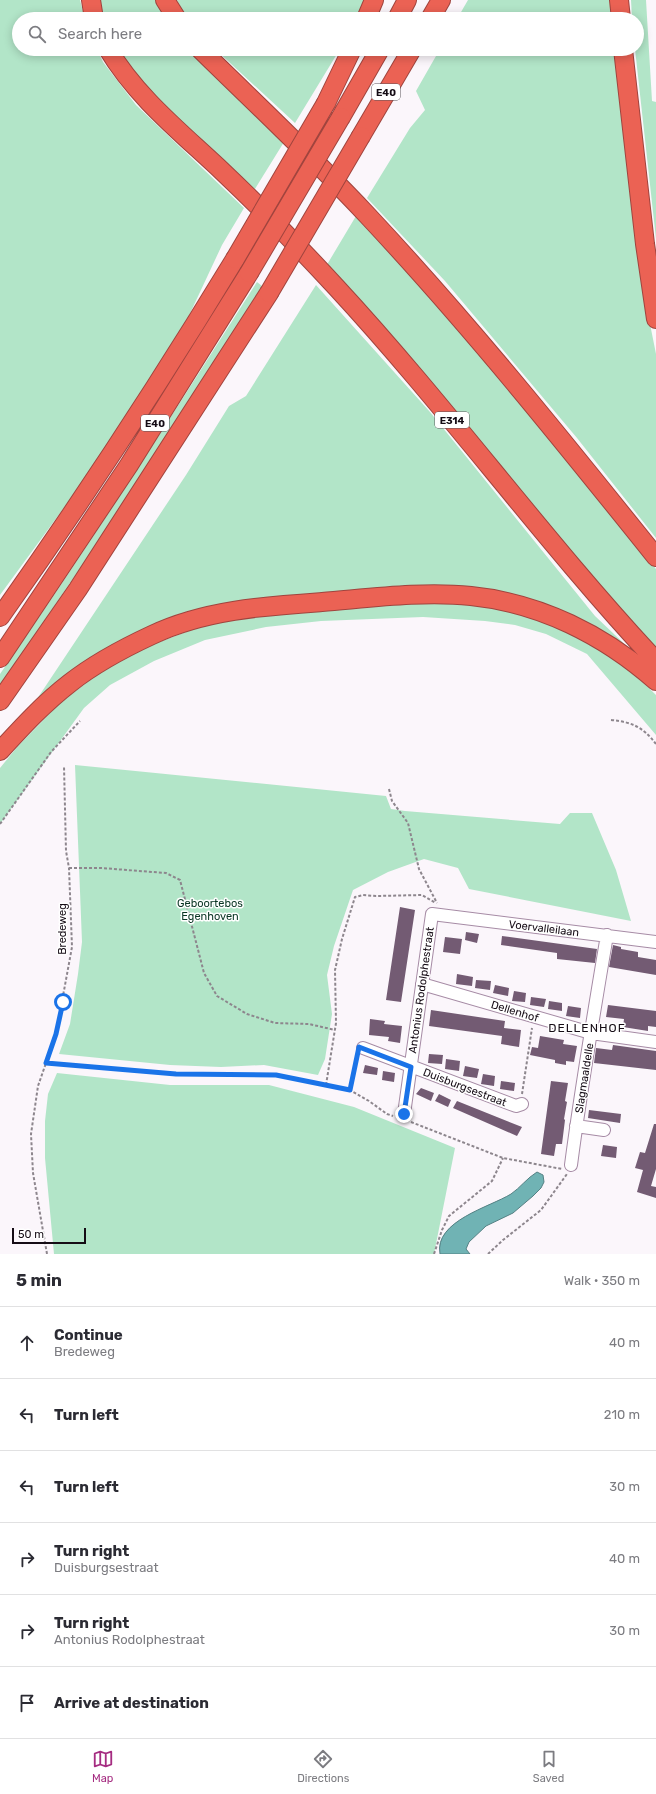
<!DOCTYPE html>
<meta charset="utf-8">
<style>
body{margin:0;font-family:Rubik,sans-serif;background:#f2f2f3;color:#2b2b33}
.scale{position:absolute;left:12px;bottom:10px;width:74px;box-sizing:border-box;padding-left:4px;border:2px solid #150c15;border-top:0;font-size:11px;line-height:14px;white-space:nowrap;color:#150c15;-webkit-text-stroke:3px #fff;paint-order:stroke}
.stop{position:absolute;width:12px;height:12px;margin:-9px;border:3px solid #1a73e8;border-radius:50%;background:#fff}
.stop.end{background:#1a73e8;border-color:#fff;box-shadow:0 1px 4px #0008}
.list{margin:0;padding:0;list-style:none}
h2{display:flex;justify-content:space-between;align-items:center;height:52px;margin:0;padding:0 16px;font-size:17px}
h2 small{font-size:13px;font-weight:400;color:#7c7c81}
.list li{display:grid;grid-template-columns:26px 1fr auto;gap:12px;align-items:center;box-sizing:border-box;height:72px;padding:0 16px;border-top:1px solid #e1e1e2}
.list b{display:block;font-size:15px;white-space:nowrap}
.list p{margin:0;font-size:13px;white-space:nowrap;color:#7c7c81}
.list em{font-size:13px;font-style:normal;color:#7c7c81}
.icon{flex:none;width:22px;height:22px;fill:none;stroke:currentColor;stroke-width:2;stroke-linecap:round;stroke-linejoin:round}
.map{position:relative;flex:none;width:656px;height:1254px;overflow:hidden}
.search{position:absolute;background:#fff;box-shadow:0 2px 10px #0003;left:12px;right:12px;top:12px;height:44px;display:flex;align-items:center;gap:10px;box-sizing:border-box;padding:0 14px;border-radius:22px;color:#7c7c81;font-size:15px}
.sheet{height:484px;background:#fff}
nav{display:flex;justify-content:space-around;align-items:center;box-sizing:border-box;height:56px;border-top:1px solid #e1e1e2;background:#fff;font-size:11px;color:#7c7c81}
nav a{display:grid;justify-items:center;gap:2px}
nav .on{color:#a52c81}
.map>svg:first-child{display:block}
</style>
<div class="map">
<svg width="656" height="1254" viewBox="0 0 656 1254">
<rect width="100%" height="100%" fill="#fbf6fb"/>
<!-- green -->
<path fill="#b2e5c8" d="M0 0H80L85 19H19V49H97L103 62 136 105 244 208 222 245 186 322 96 464 0 595Z
M96 0H160L171 19H102Z
M177 0H366L357 19H186Z
M468 0H613L615 19H457Z
M631 0H646L652 101 656 102V239L635 49H637V19H632Z
M115 49H193L284 142 253 192 127 68Z
M215 49H340L295 123Z
M440 49H618L648 314 656 354V538L577 438 445 281 367 198 410 128 425 110 416 91Z
M356 216 453 323 548 435 656 569V651L325 268Z
M257 282 262 286 142 477 0 686V674C89 546 173 414 257 282Z
M316 285 430 412 595 616 635 654 518 597 220 607 31 708 186 475 229 406 246 396Z
M419 603C446 604 472 604 498 609 557 620 614 653 656 695V735L587 654 546 634 515 625 485 621 423 617 321 621 266 627 205 640 154 661 110 685 84 708 0 824V768L18 746 60 703 106 668 149 646 194 629 230 620 274 612Z
M75 765 386 796 391 809 405 811 560 824 570 813H592L616 870 631 921 469 889 458 868 424 859 388 872 353 890 334 946 327 975 332 1014 325 1059 318 1075 264 1065 221 1067 170 1065 59 1054 70 1024 78 974 82 942Z
M57 1073 170 1085H269L354 1107 455 1148 434 1254H54L45 1158V1121L48 1094Z"/>
<!-- water -->
<path fill="#70b3b4" stroke="#558184" d="M537 1172 543 1175 544 1182 541 1188 533 1196 513 1213 486 1226 469 1242 466 1249 470 1254H440C434 1221 490 1207 511 1194 520 1188 527 1178 537 1172Z"/>
<!-- building -->
<path fill="#735b73" d="M400 907 415 910 401 1002 386 1000Z
M466 932 479 934 477 943 465 940Z
M502 936 597 949 595 963 557 959V953L501 945Z
M445 937 462 939 460 954 443 952Z
M613 945 621 947V949L638 952V957L656 960V975L609 967Z
M457 974 473 977 472 986 456 984Z
M476 980 491 981 490 990 475 988Z
M495 985 509 988 508 996 493 993Z
M514 991 526 993 525 1002 512 1001Z
M531 997 546 999 544 1007 530 1005Z
M549 1001 562 1003V1011L548 1009Z
M608 1005 656 1011V1027L648 1026V1031L623 1027 624 1019 606 1017Z
M568 1006 581 1008 580 1018 566 1016Z
M431 1010 505 1021 504 1028 521 1030 519 1047 501 1044 502 1036 429 1026Z
M370 1019 385 1021 384 1024 402 1026 400 1043 388 1041 389 1037 369 1035Z
M540 1036 564 1040 563 1044 577 1046 574 1062 566 1061V1065L555 1063V1060L530 1055 532 1047 538 1048Z
M613 1045 656 1051V1070L594 1063 596 1048 612 1050Z
M429 1054 443 1055 442 1064 428 1063Z
M446 1059 460 1061 459 1071 445 1069Z
M365 1065 378 1068 377 1075 363 1073Z
M465 1066 479 1069 477 1078 463 1076Z
M383 1071 395 1073 394 1082 382 1080Z
M483 1074 495 1076 494 1086 481 1084Z
M501 1081 515 1083 514 1091 500 1089Z
M551 1081 568 1083 565 1101 567 1102 564 1119 565 1120 562 1144H556L554 1156 541 1154Z
M421 1088 434 1093 431 1101 416 1094Z
M439 1094 451 1100 448 1107 435 1101Z
M457 1101 522 1127 517 1136 453 1108Z
M589 1110 621 1114 620 1123 588 1118Z
M654 1124H656V1169L651 1186 656 1187V1198L637 1192 643 1170 635 1168 640 1152 645 1153Z
M603 1145 617 1147 616 1158 601 1156Z"/>
<g fill="none" stroke-linecap="round" stroke-linejoin="round">
<defs>
<path id="minor" d="M422 984 591 1033 656 1042
M363 1048 516 1106 522 1104
M404 1114 432 914 656 942
M576 1126 604 1130
M571 1165C581 1088 594 1012 607 935"/>
<path id="highway" d="M91 0 94 19
M165 0 177 19
M619 0 621 19
M366 19 374 0
M397 19 407 0
M430 19 441 0
M108 49C137 98 183 134 223 172 262 209 300 248 336 287 448 408 544 541 656 661
M200 49C256 104 314 158 368 216 470 325 563 441 656 557
M623 49 645 244 656 319
M326 103 352 49
M341 117 380 49
M361 136 412 49
M0 617C83 500 161 381 235 259
M0 658 129 465 249 273
M0 701 78 589 269 293
M0 751C22 727 44 703 70 683 94 664 124 648 152 635 204 610 265 606 322 602 371 598 422 591 471 596 540 603 604 635 656 681"/>
</defs>
<!-- minor casing -->
<use href="#minor" stroke="#a68ba5" stroke-width="14"/>
<!-- highway casing -->
<use href="#highway" stroke="#a0443e" stroke-width="20"/>
<!-- path -->
<path stroke="#8d868d" stroke-width="2" stroke-dasharray="3 2" stroke-linecap="butt" d="M611 720C632 722 643 727 656 744
M389 789 392 801 408 823 419 869 437 903
M0 824 51 752 80 721
M69 868H101L166 873 180 880 204 973 217 996 247 1014 275 1023 309 1024 335 1030
M46 1063 176 1074 276 1075 350 1090 369 1101 387 1114 393 1116
M326 1085 336 1023 335 970 342 939 355 897 363 895 376 896 422 895 436 903
M350 1090 357 1055
M522 1094 532 1028
M411 1122 503 1158 562 1169
M47 1254 33 1173 31 1134 38 1086 56 1034 72 947 69 868 66 851 64 766
M434 1254 442 1230 449 1216 492 1181 503 1158
M488 1254 503 1240 541 1210 567 1174"/>
<!-- minor -->
<use href="#minor" stroke="#fff" stroke-width="12"/>
<!-- highway -->
<use href="#highway" stroke="#eb6254" stroke-width="18"/>
<defs>
<path id="highway-bridge" d="M235 259 326 103
M249 273 341 117
M269 293 361 136"/>
</defs>
<!-- highway-bridge casing -->
<use href="#highway-bridge" stroke="#a0443e" stroke-width="20" stroke-linecap="butt"/>
<!-- highway-bridge -->
<use href="#highway-bridge" stroke="#eb6254" stroke-width="18"/>
</g>
<g fill="none" stroke-linecap="round" stroke-linejoin="round">
<!-- route -->
<path stroke="#1a73e8" stroke-width="5" d="M63 1002 56 1034 46 1063 176 1074 276 1075 350 1090 359 1047 411 1067 404 1114"/>
</g>
<g text-anchor="middle" stroke-width="3" stroke-linejoin="round" paint-order="stroke">
<!-- shield labels -->
<g fill="#fff" stroke="#5b555b" stroke-width="1">
<rect x="372" y="84" width="28" height="16" rx="3"/>
<rect x="435" y="412" width="34" height="16" rx="3"/>
<rect x="141" y="415" width="28" height="16" rx="3"/>
</g>
<g font-size="10" font-weight="bold" fill="#150c15">
<text x="386" y="96">E40</text>
<text x="452" y="424">E314</text>
<text x="155" y="427">E40</text>
</g>
<!-- park labels -->
<g font-size="11" fill="#093523" stroke="#fff">
<text x="210" y="907">Geboortebos<tspan x="210" dy="13">Egenhoven</tspan></text>
</g>
<!-- street labels -->
<g font-size="11" fill="#150c15" stroke="#fff">
<text transform="translate(544 928) rotate(7)" y="4">Voervalleilaan</text>
<text transform="translate(62 929) rotate(-90)" y="4">Bredeweg</text>
<text transform="translate(421 990) rotate(-82)" y="4">Antonius Rodolphestraat</text>
<text transform="translate(515 1011) rotate(17)" y="4">Dellenhof</text>
<text transform="translate(584 1078) rotate(-81)" y="4">Slagmaaldelle</text>
<text transform="translate(465 1087) rotate(21)" y="4">Duisburgsestraat</text>
</g>
<!-- neighbourhood labels -->
<g font-size="12" letter-spacing="1" fill="#150c15" stroke="#fff">
<text x="587" y="1032">DELLENHOF</text>
</g>
</g>
</svg>
<div class="scale">50 m</div>
<div class="stop" style="left:63px;top:1002px"></div>
<div class="stop end" style="left:404px;top:1114px"></div>
<div class="search"><svg class="icon" aria-label="search" viewBox="0 0 24 24"><circle cx="10" cy="10" r="6"/><path d="M15 15l6 6"/></svg>Search here</div>
</div>
<section class="sheet">
<h2>5 min<small>Walk · 350 m</small></h2>
<ul class="list">
<li><svg class="icon" aria-label="ahead" viewBox="0 0 24 24"><path d="M12 20V5M6 11l6-6 6 6"/></svg><div><b>Continue</b><p>Bredeweg</p></div><em>40 m</em></li>
<li><svg class="icon" aria-label="left" viewBox="0 0 24 24"><path d="M17 20v-9H6M10 6l-5 5 5 5"/></svg><div><b>Turn left</b></div><em>210 m</em></li>
<li><svg class="icon" aria-label="left" viewBox="0 0 24 24"><path d="M17 20v-9H6M10 6l-5 5 5 5"/></svg><div><b>Turn left</b></div><em>30 m</em></li>
<li><svg class="icon" aria-label="right" viewBox="0 0 24 24"><path d="M7 20v-9h11M14 6l5 5-5 5"/></svg><div><b>Turn right</b><p>Duisburgsestraat</p></div><em>40 m</em></li>
<li><svg class="icon" aria-label="right" viewBox="0 0 24 24"><path d="M7 20v-9h11M14 6l5 5-5 5"/></svg><div><b>Turn right</b><p>Antonius Rodolphestraat</p></div><em>30 m</em></li>
<li><svg class="icon" aria-label="arrive" viewBox="0 0 24 24"><path d="M6 21V4h12l-3 4 3 4H6"/></svg><div><b>Arrive at destination</b></div></li>
</ul>
</section>
<nav>
<a class="on"><svg class="icon" aria-label="map" viewBox="0 0 24 24"><path d="M3 6l6-2 6 2 6-2v14l-6 2-6-2-6 2zM9 4v14M15 6v14"/></svg>Map</a>
<a><svg class="icon" aria-label="directions" viewBox="0 0 24 24"><path d="M12 3l9 9-9 9-9-9zM9 14v-3h6M13 9l2 2-2 2"/></svg>Directions</a>
<a><svg class="icon" aria-label="saved" viewBox="0 0 24 24"><path d="M7 4h10v16l-5-4-5 4z"/></svg>Saved</a>
</nav>
